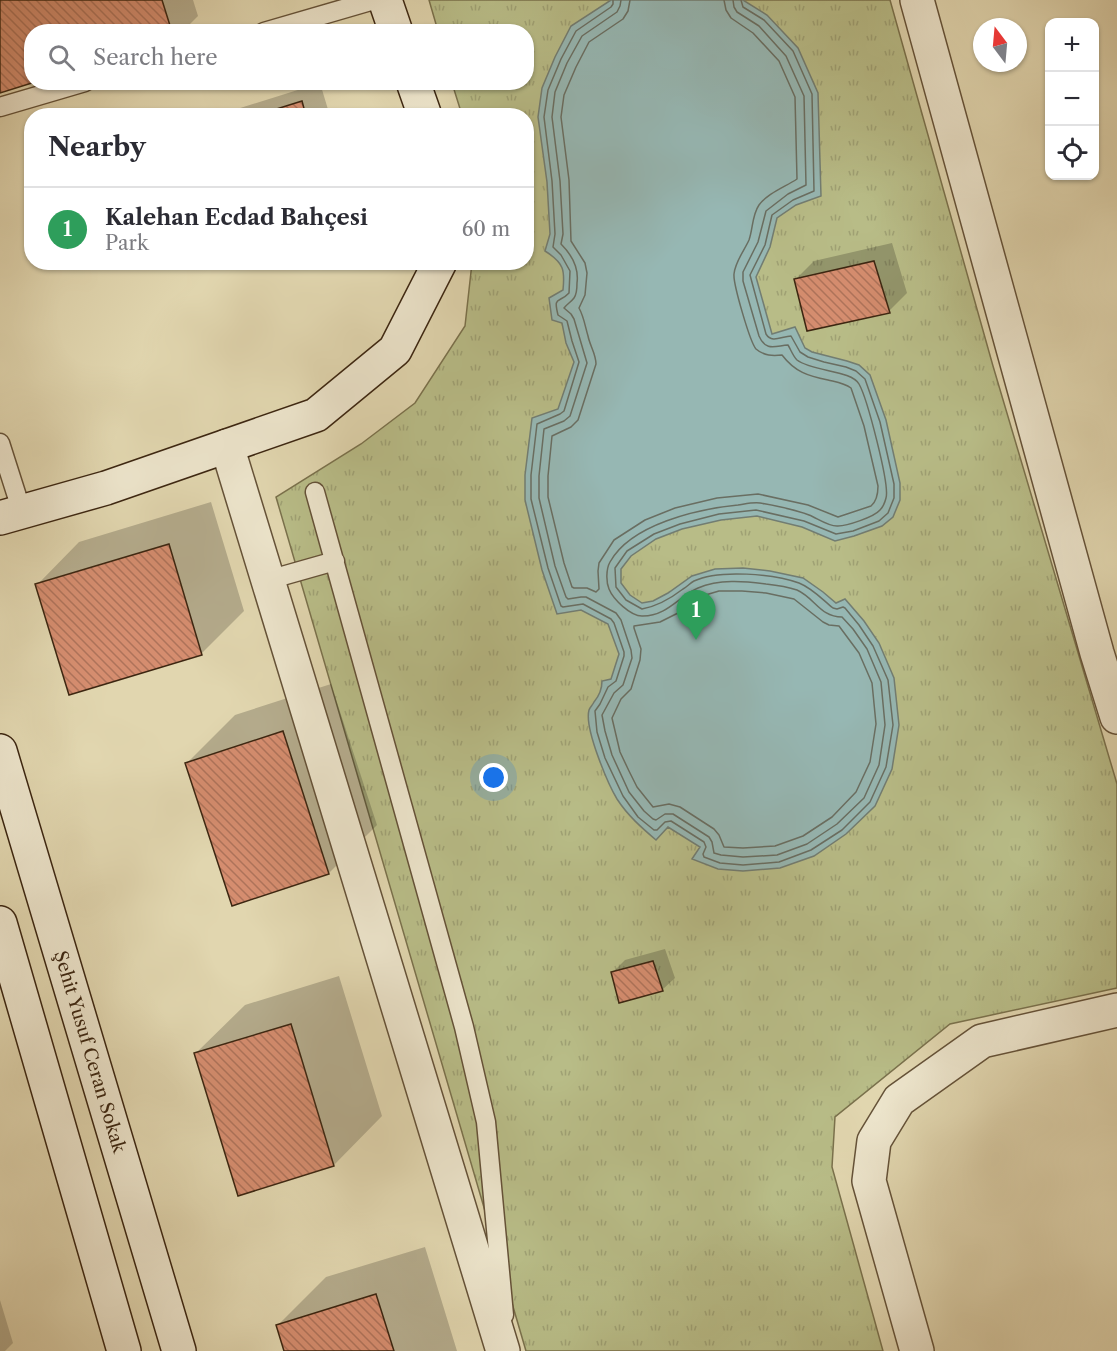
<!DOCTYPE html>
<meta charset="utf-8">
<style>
body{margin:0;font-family:"Libre Caslon Text",serif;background:#f2f2f3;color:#2b2b33}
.controls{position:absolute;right:18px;top:18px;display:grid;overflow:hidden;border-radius:12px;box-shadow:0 2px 4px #0004}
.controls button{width:54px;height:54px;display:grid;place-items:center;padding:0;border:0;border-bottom:2px solid #e1e1e2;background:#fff;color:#2b2b33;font:30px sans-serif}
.compass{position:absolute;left:973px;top:18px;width:54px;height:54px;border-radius:50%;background:#fff;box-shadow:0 2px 4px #0004;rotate:344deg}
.you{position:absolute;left:494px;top:778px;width:21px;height:21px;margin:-15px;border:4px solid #fff;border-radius:50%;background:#1a73e8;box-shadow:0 0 0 9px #1a73e833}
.badge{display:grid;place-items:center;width:39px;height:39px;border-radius:50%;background:#8f2418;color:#fff;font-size:20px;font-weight:700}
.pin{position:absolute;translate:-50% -50px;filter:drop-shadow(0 2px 3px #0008)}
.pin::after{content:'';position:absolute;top:32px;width:21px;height:18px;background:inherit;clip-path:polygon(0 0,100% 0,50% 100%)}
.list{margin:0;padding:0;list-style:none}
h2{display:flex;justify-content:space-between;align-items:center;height:78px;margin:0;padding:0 24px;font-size:26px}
h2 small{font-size:20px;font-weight:400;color:#7c7c81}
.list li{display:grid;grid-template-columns:39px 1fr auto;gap:18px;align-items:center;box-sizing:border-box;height:84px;padding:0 24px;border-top:2px solid #e1e1e2}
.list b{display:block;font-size:22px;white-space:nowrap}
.list p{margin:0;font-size:20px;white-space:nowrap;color:#7c7c81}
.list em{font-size:20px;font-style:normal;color:#7c7c81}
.icon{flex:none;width:33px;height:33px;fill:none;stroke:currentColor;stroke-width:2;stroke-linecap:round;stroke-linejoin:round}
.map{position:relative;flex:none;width:1117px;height:1351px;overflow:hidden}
.search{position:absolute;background:#fff;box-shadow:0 2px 4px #0004;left:24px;top:24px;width:510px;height:66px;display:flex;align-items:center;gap:15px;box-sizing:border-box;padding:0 21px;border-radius:24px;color:#7c7c81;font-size:22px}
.panel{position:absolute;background:#fff;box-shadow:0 2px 4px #0004;left:24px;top:108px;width:510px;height:162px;border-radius:24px}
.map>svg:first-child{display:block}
</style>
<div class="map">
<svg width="1117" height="1351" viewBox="0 0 1117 1351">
<defs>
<pattern id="park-tufts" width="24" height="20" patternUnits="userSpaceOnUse" patternTransform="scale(1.5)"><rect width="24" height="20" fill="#b8bc87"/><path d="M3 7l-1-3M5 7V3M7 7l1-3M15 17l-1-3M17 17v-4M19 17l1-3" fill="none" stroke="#9fa174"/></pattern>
<pattern id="building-back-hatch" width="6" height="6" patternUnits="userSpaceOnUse" patternTransform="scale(1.5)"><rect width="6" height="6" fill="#d58d6f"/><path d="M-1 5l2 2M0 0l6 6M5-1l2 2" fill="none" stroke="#ae735a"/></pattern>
</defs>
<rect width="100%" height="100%" fill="#e1d6af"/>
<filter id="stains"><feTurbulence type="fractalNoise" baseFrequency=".00333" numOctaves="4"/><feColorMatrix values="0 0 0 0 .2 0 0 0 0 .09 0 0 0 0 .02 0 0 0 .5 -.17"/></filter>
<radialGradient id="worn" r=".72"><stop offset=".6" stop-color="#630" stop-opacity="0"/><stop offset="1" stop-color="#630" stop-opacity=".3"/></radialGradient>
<!-- park -->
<path fill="url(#park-tufts)" stroke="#7a714c" stroke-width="1.5" d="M429 0H890L993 366 1117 784V988L950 1024 835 1117 832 1167 883 1351H526L276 497 361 444 415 403 465 326 472 263 526 262V116L462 115 452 83 526 82V32L438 31Z"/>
<!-- water -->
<path fill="#96b7b3" stroke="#727d72" stroke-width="1.5" d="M611 0H743L767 15 798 48 818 93 821 196 796 205 777 218 770 247 756 277 772 334 795 327 805 348 812 352 847 361 859 365 870 375 886 420 900 483V500L893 517 882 526 854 536 835 541 802 527 757 516 721 520 682 529 656 539 631 556 621 569V583L630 595 642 603 653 601 668 593 692 576 715 569 743 568 770 571 803 578 823 592 836 603 845 599 864 621 879 643 894 678 899 725 892 769 875 806 846 834 814 856 780 868 743 871 718 869 692 859 700 847 668 827 656 840C642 828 628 816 617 799 608 784 584 728 589 710 590 707 592 706 594 702 599 696 602 689 602 681L611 679 619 654 608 624 581 610 557 614 542 570 525 500V475L532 418 558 409 574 362 566 343 562 323 552 320 549 298 563 290C565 270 564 263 545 251L550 234 547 182 538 117 542 88 555 57 571 26Z"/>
<!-- shadow -->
<path fill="#0003" d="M0 0H193L198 16 182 32H32L0 91Z
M320 83 330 116H215Z
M892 243 907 293 889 311 796 279 814 261Z
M211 502 244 611 202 653 70 693 37 585 79 542Z
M331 684 377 825 329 873 187 763 235 715Z
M665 949 675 978 662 990 613 972 625 960Z
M339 976 382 1116 334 1165 239 1194 196 1053 245 1005Z
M425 1247 457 1351H286L278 1325 326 1277Z
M0 1300 13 1343 5 1351H0Z"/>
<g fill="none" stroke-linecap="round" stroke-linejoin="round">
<!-- shore -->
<path stroke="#696e62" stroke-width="1.5" d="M613 0V4L611 7 576 31 561 59 548 90 544 117 552 181 555 234 553 247 561 255 570 271 569 293C559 304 553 295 558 315L567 321 572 341 579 362 564 411 560 414 537 424 531 475V499L548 568 561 606 563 607 583 604 611 619 614 623 624 652V656L616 681 608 687 600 704 595 711 597 732 605 758 623 796 638 817 654 830H657L665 822 671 821 704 842 706 847 703 854 704 857 720 863 743 865 779 862 811 850 842 830 870 802 886 767 893 725 888 680 873 646 859 625 845 608 843 607 837 609 833 608C823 600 812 588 799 583 774 574 719 569 694 581 690 583 687 587 683 589 670 599 658 606 642 609L626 600 616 587 615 568 627 551 654 534 680 524 719 514 756 510 804 521 836 534 853 531 879 521 888 513 894 498V484L880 422 865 379 856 371 846 367 824 362 808 357 800 352 791 336C782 336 772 344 766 334L750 275 765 245 772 215 793 200 814 191 812 94 793 51 764 20 743 7 741 0
M621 0 620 6 617 12 582 36 567 63 555 92 552 117 560 181 563 234 561 244C572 255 579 268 577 283 577 288 577 294 574 298 571 302 567 304 564 308L571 314 574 319 587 363 570 416 564 421 544 429 539 476V498L555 566 566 597 568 599 581 597H586L616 613 621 620 631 650 632 658 623 685 614 693 602 715 605 731 612 755 629 792 644 811 653 819 656 820 665 814H673L709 837 712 842 714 853 721 855 743 857 777 855 807 844 837 824 864 798 879 765 885 725 881 682 867 649 853 629 842 617C820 617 815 598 797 590 788 587 775 585 766 584 744 581 719 579 698 588 679 596 667 616 643 616 631 617 613 599 609 589 606 582 606 569 610 562 631 524 698 509 738 505 745 504 753 502 760 503 776 506 794 509 809 515 817 518 829 527 838 526 847 526 874 517 880 510 883 507 885 502 886 498 890 485 867 398 859 384 851 370 813 372 797 360 793 356 791 350 788 345 775 346 766 352 759 336L743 281V272L758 242 766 211 788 194 806 185 804 96 786 56 759 26 737 12 734 7 733 0
M630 0 628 11 623 19 589 42 576 67 564 95 561 117 569 180 571 241 585 263 587 273 585 295 579 308C584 317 585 326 588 336 590 346 596 354 596 364L578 420 571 427 552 436 548 476V497L564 563 572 587 574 588H587L596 592 599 589 598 571 599 563 614 540 645 520 675 508 717 498 758 494 808 505 838 517 871 506C877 501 878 494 878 486L864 426 851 388C844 383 836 382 828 380 808 376 795 372 782 355 773 356 764 356 756 349 750 342 733 284 734 274 735 262 744 251 749 240 753 229 752 215 759 205 768 193 785 187 797 179L795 97 779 61 753 33 731 18 726 10 724 0
M719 591H742L766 593 794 599 823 622 829 625 839 626 859 653 872 683 876 724 870 762 856 792 832 817 803 836 775 846 743 848 724 847 719 835 714 829 680 807 669 804 653 807 637 787 629 771 620 752 612 718 621 699 631 689 640 660 641 649 634 628V626L660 622 680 612 702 596Z"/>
</g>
<!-- building -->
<path fill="url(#building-back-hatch)" stroke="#3c2611" stroke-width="1.5" d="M0 0H162L172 32H32V82H35L0 93Z
M302 101 306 116H254Z
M874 261 890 313 807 331 794 279Z
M169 544 202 655 69 695 35 584Z
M283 731 329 874 232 906 185 763Z
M653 961 663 991 619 1003 611 972Z
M291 1024 334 1166 238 1196 194 1053Z
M376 1294 394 1351H284L276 1325Z"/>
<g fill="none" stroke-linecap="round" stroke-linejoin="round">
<defs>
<path id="lane" d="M264 32 374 0
M0 107 85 82
M0 443 22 512
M315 492 464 1027 486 1122 504 1315
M268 580 335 561"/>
<path id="street" d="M917 0 1097 653 1117 717
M227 446 503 1351
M917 1351 869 1181 874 1141 899 1100 982 1041 1117 1010"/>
<g id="secondary">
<path d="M385 0 396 32"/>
<path d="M413 82 425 116"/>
<path d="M0 518 106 488 316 415 395 350 440 262"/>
<path id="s1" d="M0 751 179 1351"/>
<path d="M0 923 124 1351"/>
</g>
</defs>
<!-- lane casing -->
<use href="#lane" stroke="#655238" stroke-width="21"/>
<!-- street casing -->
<use href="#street" stroke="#655238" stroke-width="36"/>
<!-- secondary casing -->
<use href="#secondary" stroke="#3c2611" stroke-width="36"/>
<!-- lane -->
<use href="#lane" stroke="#ece4cb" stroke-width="18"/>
<!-- street -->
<use href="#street" stroke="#ece4cb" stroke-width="33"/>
<!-- secondary -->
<use href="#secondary" stroke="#ece4cb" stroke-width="33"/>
</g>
<g text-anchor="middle" stroke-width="4.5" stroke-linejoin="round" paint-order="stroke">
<!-- street labels -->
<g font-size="18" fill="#3c2611" stroke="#ece4cb">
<text dy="6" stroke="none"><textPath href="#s1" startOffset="314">Şehit Yusuf Ceran Sokak</textPath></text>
</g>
</g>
<rect width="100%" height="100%" filter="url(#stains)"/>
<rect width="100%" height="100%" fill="url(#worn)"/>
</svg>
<div class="controls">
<button>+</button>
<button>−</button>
<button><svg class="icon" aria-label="locate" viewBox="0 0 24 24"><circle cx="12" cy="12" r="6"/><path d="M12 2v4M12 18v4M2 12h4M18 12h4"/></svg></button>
</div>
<svg class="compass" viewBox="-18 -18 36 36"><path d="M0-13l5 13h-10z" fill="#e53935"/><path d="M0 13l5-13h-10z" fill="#7c7c81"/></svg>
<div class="you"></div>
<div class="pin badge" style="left:696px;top:640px;background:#2e9e5b">1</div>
<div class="search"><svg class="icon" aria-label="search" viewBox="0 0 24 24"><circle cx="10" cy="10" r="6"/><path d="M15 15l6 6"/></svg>Search here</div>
<section class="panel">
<h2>Nearby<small></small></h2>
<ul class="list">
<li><span class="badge" style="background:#2e9e5b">1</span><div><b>Kalehan Ecdad Bahçesi</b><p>Park</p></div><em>60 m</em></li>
</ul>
</section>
</div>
